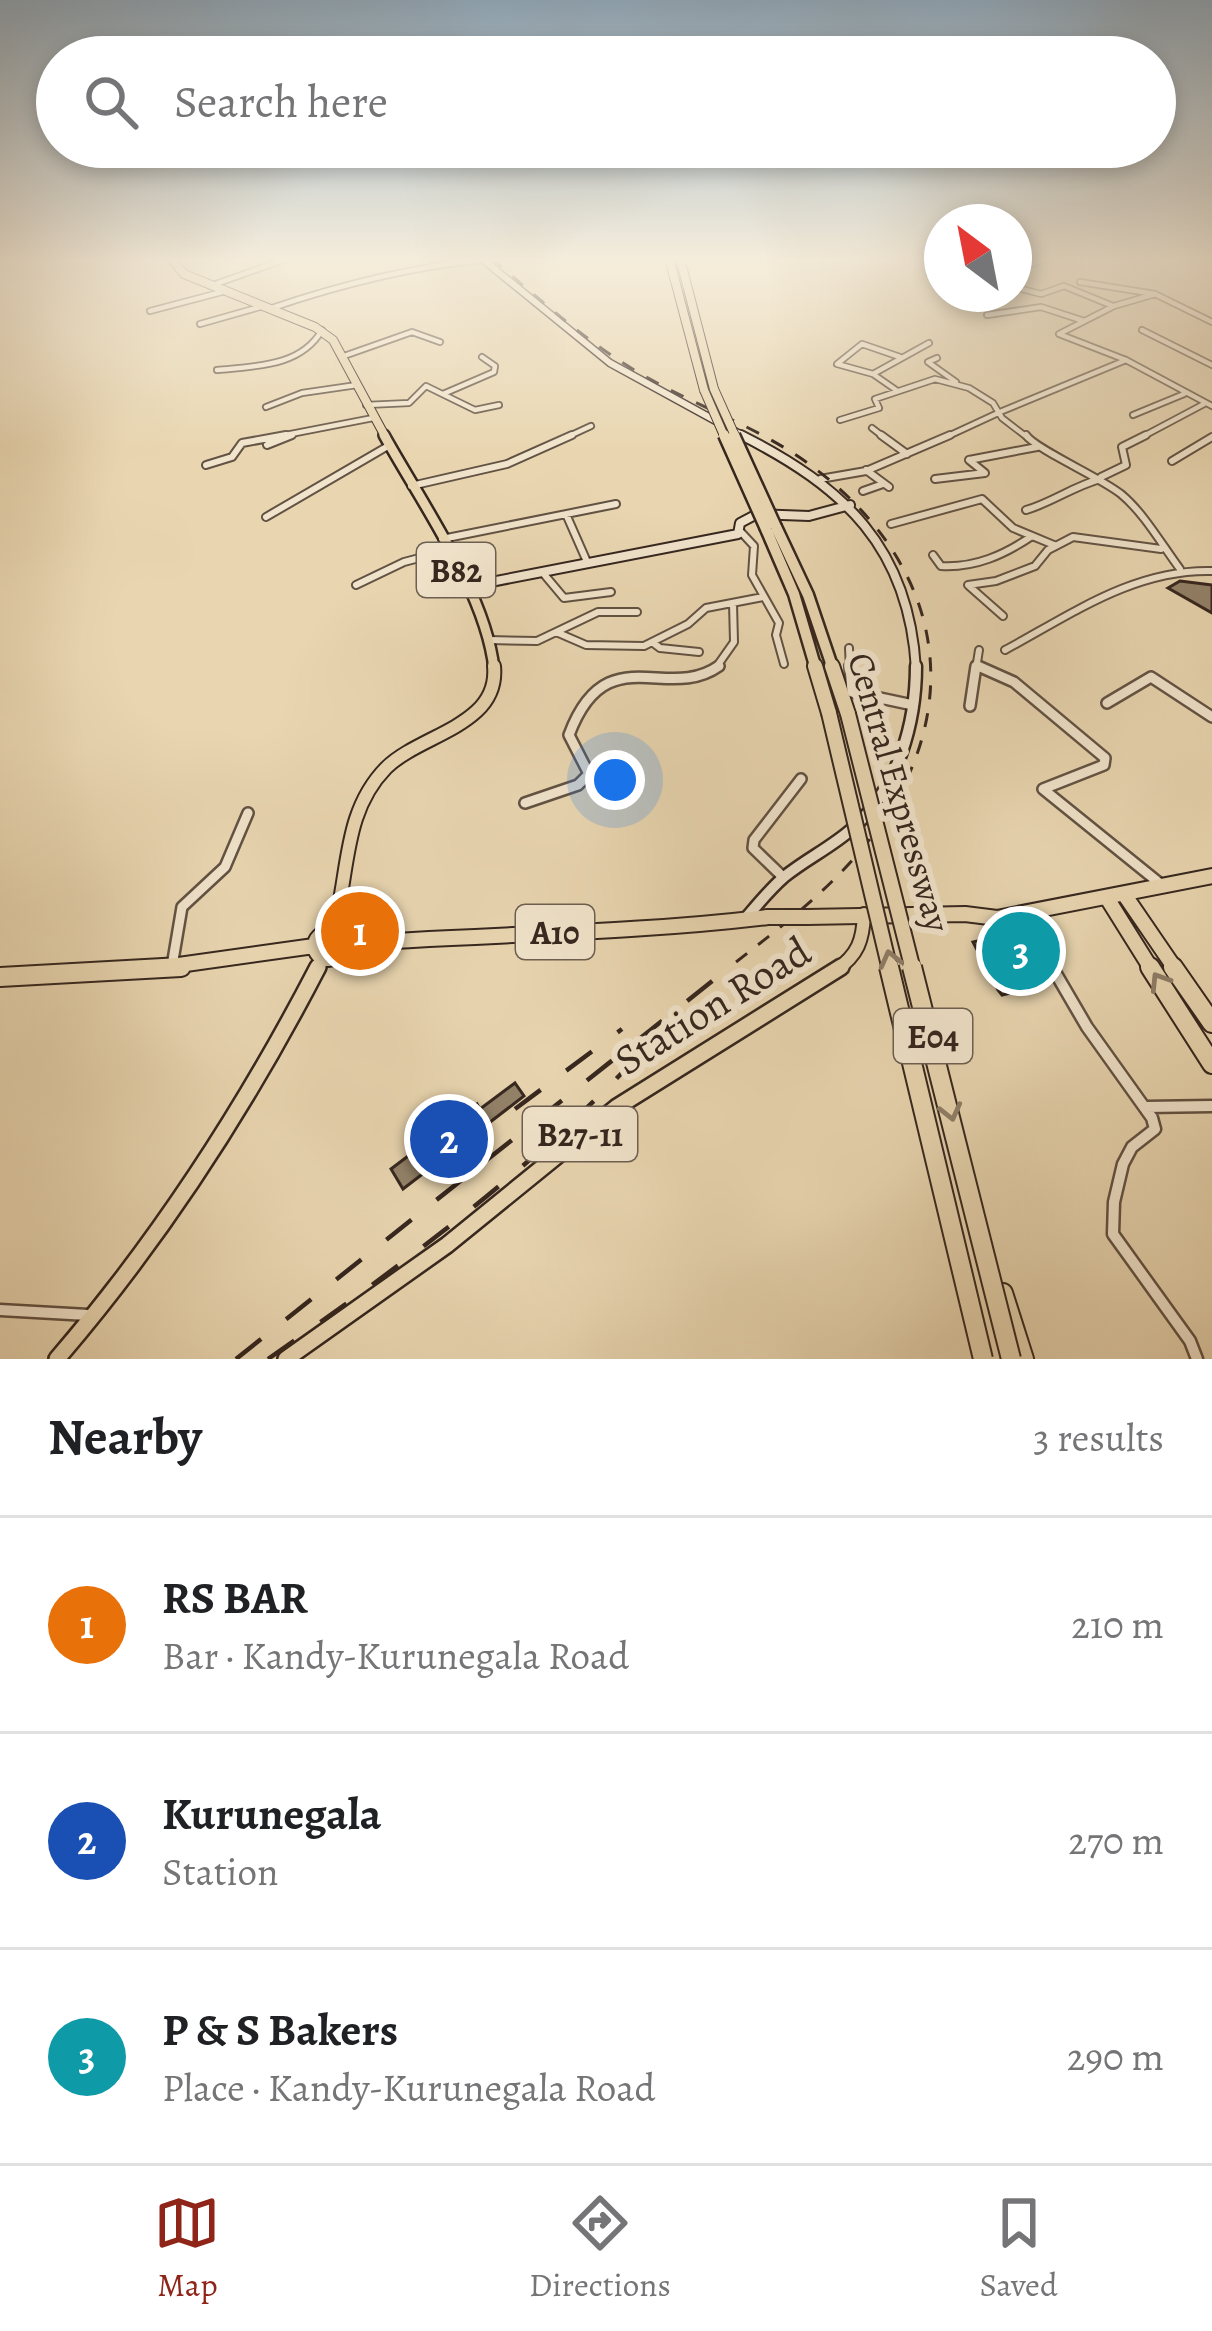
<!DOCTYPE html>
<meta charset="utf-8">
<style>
body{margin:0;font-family:Alegreya,serif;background:#f2f2f2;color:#202124}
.compass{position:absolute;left:924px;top:204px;width:108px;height:108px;border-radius:50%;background:#fff;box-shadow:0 6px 18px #0003;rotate:328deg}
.you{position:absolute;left:615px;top:780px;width:42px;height:42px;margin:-30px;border:9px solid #fff;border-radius:50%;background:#1a73e8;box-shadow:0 0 0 18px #1a73e833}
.badge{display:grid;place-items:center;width:78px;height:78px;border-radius:50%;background:#8f2418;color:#fff;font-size:39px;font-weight:700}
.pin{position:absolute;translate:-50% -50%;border:6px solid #fff;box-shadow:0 3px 12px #0006}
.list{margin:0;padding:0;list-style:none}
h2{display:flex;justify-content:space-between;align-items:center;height:156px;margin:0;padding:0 48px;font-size:51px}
h2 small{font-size:39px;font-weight:400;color:#757577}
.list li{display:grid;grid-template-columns:78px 1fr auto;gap:36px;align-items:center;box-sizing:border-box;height:216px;padding:0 48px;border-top:3px solid #e0e0e0}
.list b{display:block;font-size:45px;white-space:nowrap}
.list p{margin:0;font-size:39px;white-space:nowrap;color:#757577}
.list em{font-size:39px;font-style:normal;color:#757577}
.icon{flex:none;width:66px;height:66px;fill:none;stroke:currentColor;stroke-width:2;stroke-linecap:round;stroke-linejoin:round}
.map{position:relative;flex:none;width:1212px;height:1359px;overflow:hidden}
.search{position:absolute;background:#fff;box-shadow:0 6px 18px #0003;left:36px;right:36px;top:36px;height:132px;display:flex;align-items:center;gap:30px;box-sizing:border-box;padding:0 42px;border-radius:66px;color:#757577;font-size:45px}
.sheet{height:804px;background:#fff}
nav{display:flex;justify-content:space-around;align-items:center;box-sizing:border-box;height:168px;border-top:3px solid #e0e0e0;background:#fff;font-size:33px;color:#757577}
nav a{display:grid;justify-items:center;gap:6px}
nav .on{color:#8f2418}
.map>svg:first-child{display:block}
</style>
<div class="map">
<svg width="1212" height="1359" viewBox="0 0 1212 1359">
<rect width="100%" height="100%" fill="#e9d6b1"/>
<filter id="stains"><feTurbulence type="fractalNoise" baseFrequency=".00167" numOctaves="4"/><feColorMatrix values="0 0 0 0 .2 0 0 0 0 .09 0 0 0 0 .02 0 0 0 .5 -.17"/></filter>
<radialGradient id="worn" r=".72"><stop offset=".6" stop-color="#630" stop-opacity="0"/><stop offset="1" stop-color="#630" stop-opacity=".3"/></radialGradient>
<!-- building -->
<path fill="#93826a" stroke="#35261e" stroke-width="3" d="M1180 581 1212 585V613L1168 588Z
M995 937 1000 945 1019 941 1023 948 1030 946 1035 955 1009 961 1028 989 1002 995 998 990 973 942Z
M515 1083 524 1096 403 1189 391 1169 477 1104 480 1109Z"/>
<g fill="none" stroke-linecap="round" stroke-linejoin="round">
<defs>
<path id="street-far3" d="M1206 258 1212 260
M1014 269 1051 258
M930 274 942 280
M1080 282 1155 294 1212 322
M210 286 289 258
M1014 287 1041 294 1064 286 1113 306
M1155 294 1114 306 1059 334 1126 360 1212 406
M269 309C339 285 410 267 483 260
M150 311 222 292
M987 315 1041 307 1084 321
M200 324 260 307
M1142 330 1212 365
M344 356 412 332 440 342
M937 358 928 362 956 382
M217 370C255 366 301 367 322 330
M873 374 837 364 862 344 900 357
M896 390 873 374 929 343
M443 394 494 372 495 366 482 357
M366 405 409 403 426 386 475 410 499 405
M266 407 302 393 357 385
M1000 412 1126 360
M1133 415 1184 394
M840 420 879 408 875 399 935 379 969 388 993 403 1002 418 1028 438
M872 428 885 438
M270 438 373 418
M285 438 293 434
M565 438 591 426
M944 438 998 413
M1140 438 1204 404"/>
<path id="street-far2" d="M881 435 907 454
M1026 435C1035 449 1100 477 1121 494 1144 513 1162 545 1180 569
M267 445 292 435
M969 460 1037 447
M1172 461 1212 437
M206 465 232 457 242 443 286 435
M866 470 889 487
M1101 477 1126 465 1122 447 1146 435
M820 479 866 471 950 435
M935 479 985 473 969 460
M411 486 507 464 572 435
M863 491 883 484
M1026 510C1053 502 1072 487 1100 479
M566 514 588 564
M266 517 388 446
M891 524 982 499 1013 528 1054 545
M741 532 754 546 752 575 779 623 776 635 784 664
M442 539 616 504
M933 555 941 566C975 568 1004 555 1032 536
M543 573 564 598 611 592
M356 585 404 562 446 551
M968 585 996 581 1035 566 1048 550 1073 537 1161 549
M969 586 1003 616
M556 632 586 645 644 646 688 624 706 608 763 597
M489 640 537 641 598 612H637
M652 642 660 648 699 652
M849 648 850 669
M1005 650C1072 614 1134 569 1212 571
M976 665 985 669
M715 669 734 642 733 603
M976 669 979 650"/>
<path id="street-far1" d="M850 666 852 692 913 705
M978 666 1014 682 1105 758 1104 765 1043 789 1163 886
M1107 703 1151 677 1212 717
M970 706 976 666
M525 803 578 785 589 774 569 735C606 636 667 703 719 666
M783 877 753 848 754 840 801 779
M1023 915 1054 970
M172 966 182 907 225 867 248 813"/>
<path id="street" d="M1052 967 1087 1027 1152 1118 1155 1129 1132 1147 1123 1164 1114 1202 1113 1234 1190 1341 1197 1359
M1146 1107 1212 1106
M0 1310 88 1315"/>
<path id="secondary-far2" d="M481 258 610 363 747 438"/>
<path id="secondary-far1" d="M741 435C844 487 909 547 916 669
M465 587 738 534 740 523 757 514 809 516 850 505"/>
<path id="secondary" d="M746 918C758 904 770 889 784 877 806 859 832 847 853 828 898 788 916 723 916 666"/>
<path id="primary-far3" d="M171 258 184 274 315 327 333 340 386 438"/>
<path id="primary-far2" d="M384 435C421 502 486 593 494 669"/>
<path id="primary-far1" d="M332 934C350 877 341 814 386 768 420 734 500 726 494 666
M317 970 322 959
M836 970C858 955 863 940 864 914"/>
<path id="primary" d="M57 1359C161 1238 245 1108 318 967
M286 1359 447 1245 617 1107 841 967"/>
<path id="highway-far3" d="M669 258 704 390
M680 258 714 389"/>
<path id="highway-far2" d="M776 527 808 595 833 669
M766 529 794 594 816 669"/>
<path id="highway-far1" d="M815 666 829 713
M832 666 848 714
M1124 894 1176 970
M1107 898 1152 970
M807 917 965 914 997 918 1212 876
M315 946a13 13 0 1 1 26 0a13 13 0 1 1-26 0Z
M343 944C485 934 627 934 768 917
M143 970 314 946"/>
<path id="highway" d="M1150 967 1212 1064
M1173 967 1212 1023
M0 977 181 967
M1003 1293 1024 1359"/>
</defs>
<!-- street-far3 casing -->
<use href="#street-far3" stroke="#625243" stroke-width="8"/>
<!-- street-far2 casing -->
<use href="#street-far2" stroke="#625243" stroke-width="10"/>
<!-- street-far1 casing -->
<use href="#street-far1" stroke="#625243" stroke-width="14"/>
<!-- street casing -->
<use href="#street" stroke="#625243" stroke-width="15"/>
<!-- secondary-far2 casing -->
<use href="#secondary-far2" stroke="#35261e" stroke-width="9"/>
<!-- secondary-far1 casing -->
<use href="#secondary-far1" stroke="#35261e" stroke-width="12"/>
<!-- secondary casing -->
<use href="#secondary" stroke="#35261e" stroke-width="15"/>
<!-- primary-far3 casing -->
<use href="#primary-far3" stroke="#35261e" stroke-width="10"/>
<!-- primary-far2 casing -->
<use href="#primary-far2" stroke="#35261e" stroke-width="14"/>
<!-- primary-far1 casing -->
<use href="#primary-far1" stroke="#35261e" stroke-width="16"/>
<!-- primary casing -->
<use href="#primary" stroke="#35261e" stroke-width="20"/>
<!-- highway-far3 casing -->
<use href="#highway-far3" stroke="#35261e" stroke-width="10"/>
<!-- highway-far2 casing -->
<use href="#highway-far2" stroke="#35261e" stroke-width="15"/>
<!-- highway-far1 casing -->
<use href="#highway-far1" stroke="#35261e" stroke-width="18"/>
<!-- highway casing -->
<use href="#highway" stroke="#35261e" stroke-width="22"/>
<!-- street-far3 -->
<use href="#street-far3" stroke="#f1e4cc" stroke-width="4.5"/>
<!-- street-far2 -->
<use href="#street-far2" stroke="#f1e4cc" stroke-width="6"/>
<!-- street-far1 -->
<use href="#street-far1" stroke="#f1e4cc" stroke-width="9"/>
<!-- street -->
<use href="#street" stroke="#f1e4cc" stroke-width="10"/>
<!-- secondary-far2 -->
<use href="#secondary-far2" stroke="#f1e4cc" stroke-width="6"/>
<!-- secondary-far1 -->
<use href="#secondary-far1" stroke="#f1e4cc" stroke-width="8"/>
<!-- secondary -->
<use href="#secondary" stroke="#f1e4cc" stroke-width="10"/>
<!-- primary-far3 -->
<use href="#primary-far3" stroke="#e9d6b1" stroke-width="8"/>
<!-- primary-far2 -->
<use href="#primary-far2" stroke="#e9d6b1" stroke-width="9"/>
<!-- primary-far1 -->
<use href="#primary-far1" stroke="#e9d6b1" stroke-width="12"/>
<!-- primary -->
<use href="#primary" stroke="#e9d6b1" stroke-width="15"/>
<!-- highway-far3 -->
<use href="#highway-far3" stroke="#e9d6b1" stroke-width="8"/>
<!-- highway-far2 -->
<use href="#highway-far2" stroke="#e9d6b1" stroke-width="10"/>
<!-- highway-far1 -->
<use href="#highway-far1" stroke="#e9d6b1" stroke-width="14"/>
<!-- highway -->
<use href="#highway" stroke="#e9d6b1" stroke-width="18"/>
<!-- rail-far1 -->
<path stroke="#35261e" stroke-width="3" stroke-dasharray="14 14" stroke-linecap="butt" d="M491 258C542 301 591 347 650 379 705 410 767 431 817 470 949 572 969 719 862 849 823 896 774 932 726 970"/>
<!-- rail -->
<path stroke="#35261e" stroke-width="4.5" stroke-dasharray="32 32" stroke-linecap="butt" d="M515 1109 622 1029
M236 1359 730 967
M268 1359C407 1262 540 1164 655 1038"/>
<defs>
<path id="highway-bridge-far3" d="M714 389 736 438
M704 390 725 438"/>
<path id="highway-bridge-far2" d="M724 435 766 529
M734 435 776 527"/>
<path id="highway-bridge-far1" d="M829 713 890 970
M848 714 913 970
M768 917H807"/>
<path id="highway-bridge" d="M889 967 983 1359
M912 967 1011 1359"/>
</defs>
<!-- highway-bridge-far3 casing -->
<use href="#highway-bridge-far3" stroke="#35261e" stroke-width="10" stroke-linecap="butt"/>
<!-- highway-bridge-far2 casing -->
<use href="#highway-bridge-far2" stroke="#35261e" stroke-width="15" stroke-linecap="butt"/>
<!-- highway-bridge-far1 casing -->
<use href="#highway-bridge-far1" stroke="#35261e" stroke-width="18" stroke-linecap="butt"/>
<!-- highway-bridge casing -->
<use href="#highway-bridge" stroke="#35261e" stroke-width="22" stroke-linecap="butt"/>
<!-- highway-bridge-far3 -->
<use href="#highway-bridge-far3" stroke="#e9d6b1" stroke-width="8"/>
<!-- highway-bridge-far2 -->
<use href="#highway-bridge-far2" stroke="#e9d6b1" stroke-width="10"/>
<!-- highway-bridge-far1 -->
<use href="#highway-bridge-far1" stroke="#e9d6b1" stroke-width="14"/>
<!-- highway-bridge -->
<use href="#highway-bridge" stroke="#e9d6b1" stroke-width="18"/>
</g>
<!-- one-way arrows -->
<defs><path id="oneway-chevron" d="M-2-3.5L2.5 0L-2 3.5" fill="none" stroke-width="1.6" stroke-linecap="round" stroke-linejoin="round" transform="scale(3)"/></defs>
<g stroke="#8f7e68">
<use href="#oneway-chevron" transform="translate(890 959) rotate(-104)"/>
<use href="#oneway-chevron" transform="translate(1159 981) rotate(-122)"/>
<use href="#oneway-chevron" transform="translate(951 1112) rotate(76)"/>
</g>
<!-- sky -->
<linearGradient id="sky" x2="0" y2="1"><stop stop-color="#90aabe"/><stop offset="0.58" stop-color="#f5eddc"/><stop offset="1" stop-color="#f5eddc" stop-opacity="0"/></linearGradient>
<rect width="1212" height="448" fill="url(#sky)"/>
<g text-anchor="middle" stroke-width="12" stroke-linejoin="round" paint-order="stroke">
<!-- shield labels -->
<g fill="#f1e4cc" stroke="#6d5f52" stroke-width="3">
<rect x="417" y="543" width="78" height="54" rx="9"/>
<rect x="516" y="905" width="78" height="54" rx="9"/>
<rect x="894" y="1009" width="78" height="54" rx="9"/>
<rect x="523" y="1107" width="114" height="54" rx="9"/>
</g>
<g font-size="33" font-weight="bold" fill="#35261e">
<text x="456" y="582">B82</text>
<text x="555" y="944">A10</text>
<text x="933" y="1048">E04</text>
<text x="580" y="1146">B27-11</text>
</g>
<!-- street labels -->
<g font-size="36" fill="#35261e" stroke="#f1e4cc">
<text transform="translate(900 792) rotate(74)" y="13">Central Expressway</text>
</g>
<!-- near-street labels -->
<g font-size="42" fill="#35261e" stroke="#f1e4cc">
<text transform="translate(712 1005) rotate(-32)" y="15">Station Road</text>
</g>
</g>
<rect width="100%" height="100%" filter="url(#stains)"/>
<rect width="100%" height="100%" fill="url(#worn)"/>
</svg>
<svg class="compass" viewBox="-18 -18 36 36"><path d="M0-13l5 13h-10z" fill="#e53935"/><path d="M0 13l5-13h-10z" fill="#757577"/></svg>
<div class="you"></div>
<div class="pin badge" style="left:360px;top:931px;background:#e8710a">1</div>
<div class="pin badge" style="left:449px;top:1139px;background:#1a4fb4">2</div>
<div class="pin badge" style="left:1021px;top:951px;background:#0f9aa8">3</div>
<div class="search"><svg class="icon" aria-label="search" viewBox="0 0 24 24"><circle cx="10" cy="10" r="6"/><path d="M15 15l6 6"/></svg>Search here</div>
</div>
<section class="sheet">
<h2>Nearby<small>3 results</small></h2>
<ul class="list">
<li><span class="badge" style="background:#e8710a">1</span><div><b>RS BAR</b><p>Bar · Kandy-Kurunegala Road</p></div><em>210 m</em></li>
<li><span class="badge" style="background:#1a4fb4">2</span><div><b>Kurunegala</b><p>Station</p></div><em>270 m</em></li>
<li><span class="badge" style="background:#0f9aa8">3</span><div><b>P &amp; S Bakers</b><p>Place · Kandy-Kurunegala Road</p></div><em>290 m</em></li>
</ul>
</section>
<nav>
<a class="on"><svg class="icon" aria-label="map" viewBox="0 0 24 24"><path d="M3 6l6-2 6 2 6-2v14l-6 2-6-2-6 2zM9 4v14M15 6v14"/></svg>Map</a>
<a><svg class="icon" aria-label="directions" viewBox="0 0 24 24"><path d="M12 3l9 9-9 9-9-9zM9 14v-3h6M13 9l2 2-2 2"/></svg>Directions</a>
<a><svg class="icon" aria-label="saved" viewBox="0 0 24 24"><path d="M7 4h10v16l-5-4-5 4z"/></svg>Saved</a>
</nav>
